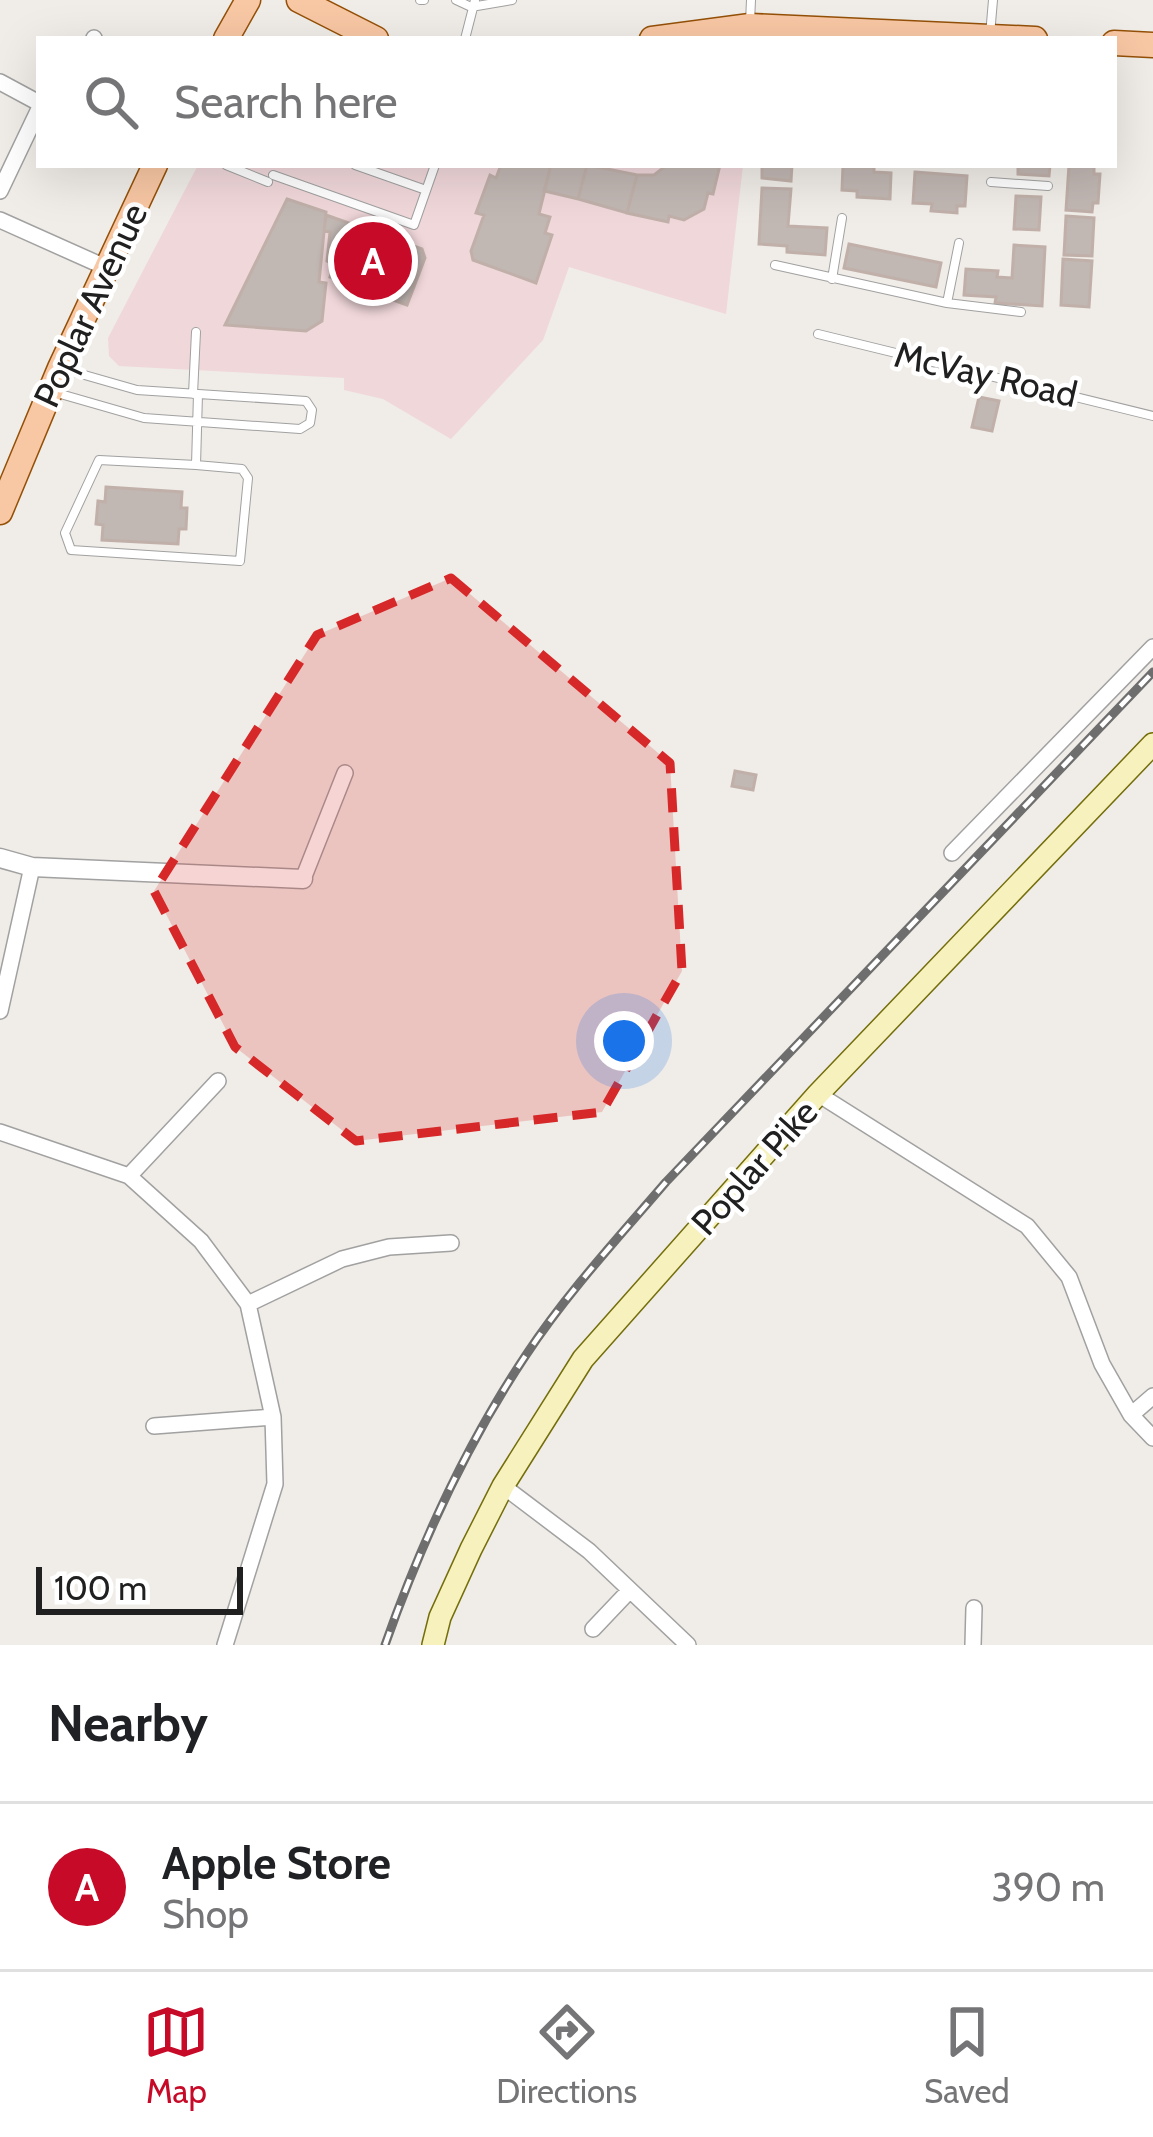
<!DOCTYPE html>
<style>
body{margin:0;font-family:Cabin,sans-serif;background:#f2f2f2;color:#202124}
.scale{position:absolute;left:36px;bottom:30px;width:207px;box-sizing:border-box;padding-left:12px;border:6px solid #202020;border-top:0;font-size:33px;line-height:42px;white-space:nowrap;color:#202020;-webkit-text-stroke:9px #fff;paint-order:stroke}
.you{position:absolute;left:624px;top:1041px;width:42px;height:42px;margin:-30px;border:9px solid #fff;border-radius:50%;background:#1a73e8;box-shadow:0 0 0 18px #1a73e833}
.badge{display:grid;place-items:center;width:78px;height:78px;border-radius:50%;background:#c60a27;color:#fff;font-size:39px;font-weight:700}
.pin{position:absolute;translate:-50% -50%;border:6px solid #fff;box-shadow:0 3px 12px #0006}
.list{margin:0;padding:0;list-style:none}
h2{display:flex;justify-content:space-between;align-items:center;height:156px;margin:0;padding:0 48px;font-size:51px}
h2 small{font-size:39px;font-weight:400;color:#757577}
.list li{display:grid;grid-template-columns:78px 1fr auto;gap:36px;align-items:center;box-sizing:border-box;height:168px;padding:0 48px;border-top:3px solid #e0e0e0}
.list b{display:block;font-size:45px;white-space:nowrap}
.list p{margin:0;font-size:39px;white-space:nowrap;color:#757577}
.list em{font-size:39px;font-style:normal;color:#757577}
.icon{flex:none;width:66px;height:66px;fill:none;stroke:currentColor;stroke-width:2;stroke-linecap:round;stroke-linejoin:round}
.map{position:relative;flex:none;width:1153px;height:1645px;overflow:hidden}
.search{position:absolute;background:#fff;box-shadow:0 12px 48px #0002;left:36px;right:36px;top:36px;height:132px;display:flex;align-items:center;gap:30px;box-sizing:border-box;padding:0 42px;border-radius:0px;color:#757577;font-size:45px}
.sheet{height:324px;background:#fff}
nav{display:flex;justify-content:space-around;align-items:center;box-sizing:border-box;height:168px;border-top:3px solid #e0e0e0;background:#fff;font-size:33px;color:#757577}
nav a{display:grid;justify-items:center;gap:6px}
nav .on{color:#c60a27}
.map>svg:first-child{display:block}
</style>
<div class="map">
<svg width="1153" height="1645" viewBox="0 0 1153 1645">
<rect width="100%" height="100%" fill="#f0ece7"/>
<!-- commercial -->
<path fill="#f0d7da" d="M198 165H743L726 314 569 267 543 340 451 439 383 399 344 390V378L119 366 109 356 108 338Z"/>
<!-- building -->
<path fill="#c1b7b3" stroke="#c1b0aa" stroke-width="3" d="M501 165H551L539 214 550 217 545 233 552 235 536 283 473 260 471 251 484 215 476 213 490 175 496 178Z
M551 165H587L578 199 544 191Z
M587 165 637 175 627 213 578 199Z
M667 165H720L713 194 708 193 704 209 684 220 669 216 668 222 627 213 637 175H654Z
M762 165H792L791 181 762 178Z
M843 165H874V172L891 173 890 199 857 197V191L842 190Z
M1018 165H1050L1049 176 1018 174Z
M1069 165H1094V174H1100L1098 203H1093L1092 212 1066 210Z
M915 172 967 176 965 206H957V213L931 211 932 204 913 203Z
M762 188 791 189 788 226 827 228 825 255 787 252V246L759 244Z
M1016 196 1041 197 1039 230 1014 229Z
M287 199 326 212 319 282 326 283 322 321 306 331 225 325Z
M326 215 422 249 425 258 407 305 330 277 335 264 327 261 330 232 324 231Z
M1066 216 1094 218 1092 256 1064 255Z
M849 244 941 263 936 287 844 268Z
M1014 245 1045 247 1042 306 995 303 996 297 964 295 966 269 998 271 997 277 1012 278Z
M1063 259 1092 261 1089 307 1061 305Z
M979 397 999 401 992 431 972 427Z
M106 487 182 492 181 508H187L186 529H179L178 544 102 540 103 525 96 524 98 501 105 502Z
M735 771 756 775 753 790 732 786Z"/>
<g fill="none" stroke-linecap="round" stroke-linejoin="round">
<defs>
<path id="service" d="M420 0H424
M456 0 471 7 512 0
M750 22 751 0
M990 35 993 0
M465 39 475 0
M226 165 268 182
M355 165 426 190
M273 175 414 225 435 165
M991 182 1048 186
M775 265 947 303 959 243
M832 279 842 218
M947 303 1021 312
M818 334 1153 416
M57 393 144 418 300 429 310 423 312 410 306 401 137 390 67 370
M193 394 196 332
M196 465 99 460 65 533 71 550 240 561 248 478 242 469 196 465 198 394"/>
<path id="minor" d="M94 39V38
M0 82 39 103
M0 191 39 109
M0 220 105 267
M952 853 1153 647
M303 879 345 773
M0 1011 32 867
M818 1094 1027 1226 1069 1277 1102 1364 1131 1415 1153 1438
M0 1132 129 1176 201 1241 248 1304 273 1417 275 1484 225 1645
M129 1176 218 1081
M248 1304 342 1259 389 1247 451 1243
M1131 1415 1153 1396
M154 1426 273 1417
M503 1486 589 1551 688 1645
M593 1629 630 1590
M973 1645 974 1608"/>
<path id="tertiary" d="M0 858 32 867 303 879"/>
<path id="secondary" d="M433 1645 440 1617 471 1549 503 1486 583 1359 818 1094 1153 744"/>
<path id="primary" d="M299 0 376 39
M226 39 248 0
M652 39 750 26 1035 39
M1114 43 1153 45
M0 512 60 368 155 165"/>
</defs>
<!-- service casing -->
<use href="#service" stroke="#a1a1a1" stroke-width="10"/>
<!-- minor casing -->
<use href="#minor" stroke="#a1a1a1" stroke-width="18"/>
<!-- tertiary casing -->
<use href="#tertiary" stroke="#a1a1a1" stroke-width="21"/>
<!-- secondary casing -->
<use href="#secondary" stroke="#746e0a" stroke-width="24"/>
<!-- primary casing -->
<use href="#primary" stroke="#945007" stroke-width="27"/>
<!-- service -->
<use href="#service" stroke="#fff" stroke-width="8"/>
<!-- minor -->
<use href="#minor" stroke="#fff" stroke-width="15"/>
<!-- tertiary -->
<use href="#tertiary" stroke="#fff" stroke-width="18"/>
<!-- secondary -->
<use href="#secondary" stroke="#f7f1be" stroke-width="21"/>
<!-- primary -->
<use href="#primary" stroke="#f8c7a4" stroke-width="24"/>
<defs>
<path id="rail" d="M385 1645C421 1543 466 1445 526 1355 567 1293 618 1238 666 1182L1153 672"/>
</defs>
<!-- rail casing -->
<use href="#rail" stroke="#6e6e6e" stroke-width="9"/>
<!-- rail -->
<use href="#rail" stroke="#fff" stroke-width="4.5" stroke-dasharray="14" stroke-linecap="butt"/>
</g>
<!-- marked area -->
<path fill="#d62828" fill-opacity="0.2" stroke="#d62828" stroke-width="9" stroke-dasharray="24 15" stroke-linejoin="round" d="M451 578 670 763 682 971 602 1112 356 1141 235 1047 154 891 317 635Z"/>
<g text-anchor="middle" stroke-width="9" stroke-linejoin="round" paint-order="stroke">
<!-- street labels -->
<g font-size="36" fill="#202020" stroke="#fff">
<text transform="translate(90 305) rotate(-65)" y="13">Poplar Avenue</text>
<text transform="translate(986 374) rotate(13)" y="13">McVay Road</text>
<text transform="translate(754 1167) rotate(-48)" y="13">Poplar Pike</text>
</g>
</g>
</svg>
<div class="scale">100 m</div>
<div class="you"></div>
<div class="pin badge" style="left:373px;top:261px">A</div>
<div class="search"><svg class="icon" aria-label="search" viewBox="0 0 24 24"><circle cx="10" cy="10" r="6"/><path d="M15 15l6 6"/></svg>Search here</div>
</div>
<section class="sheet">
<h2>Nearby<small></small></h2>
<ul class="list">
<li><span class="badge">A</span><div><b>Apple Store</b><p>Shop</p></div><em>390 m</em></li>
</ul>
</section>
<nav>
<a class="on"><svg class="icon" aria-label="map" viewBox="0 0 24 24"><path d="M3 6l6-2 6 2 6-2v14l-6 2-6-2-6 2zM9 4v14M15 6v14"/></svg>Map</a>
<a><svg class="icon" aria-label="directions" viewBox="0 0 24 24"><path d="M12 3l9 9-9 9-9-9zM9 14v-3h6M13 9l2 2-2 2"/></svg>Directions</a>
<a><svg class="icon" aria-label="saved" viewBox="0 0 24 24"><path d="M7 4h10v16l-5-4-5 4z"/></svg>Saved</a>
</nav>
